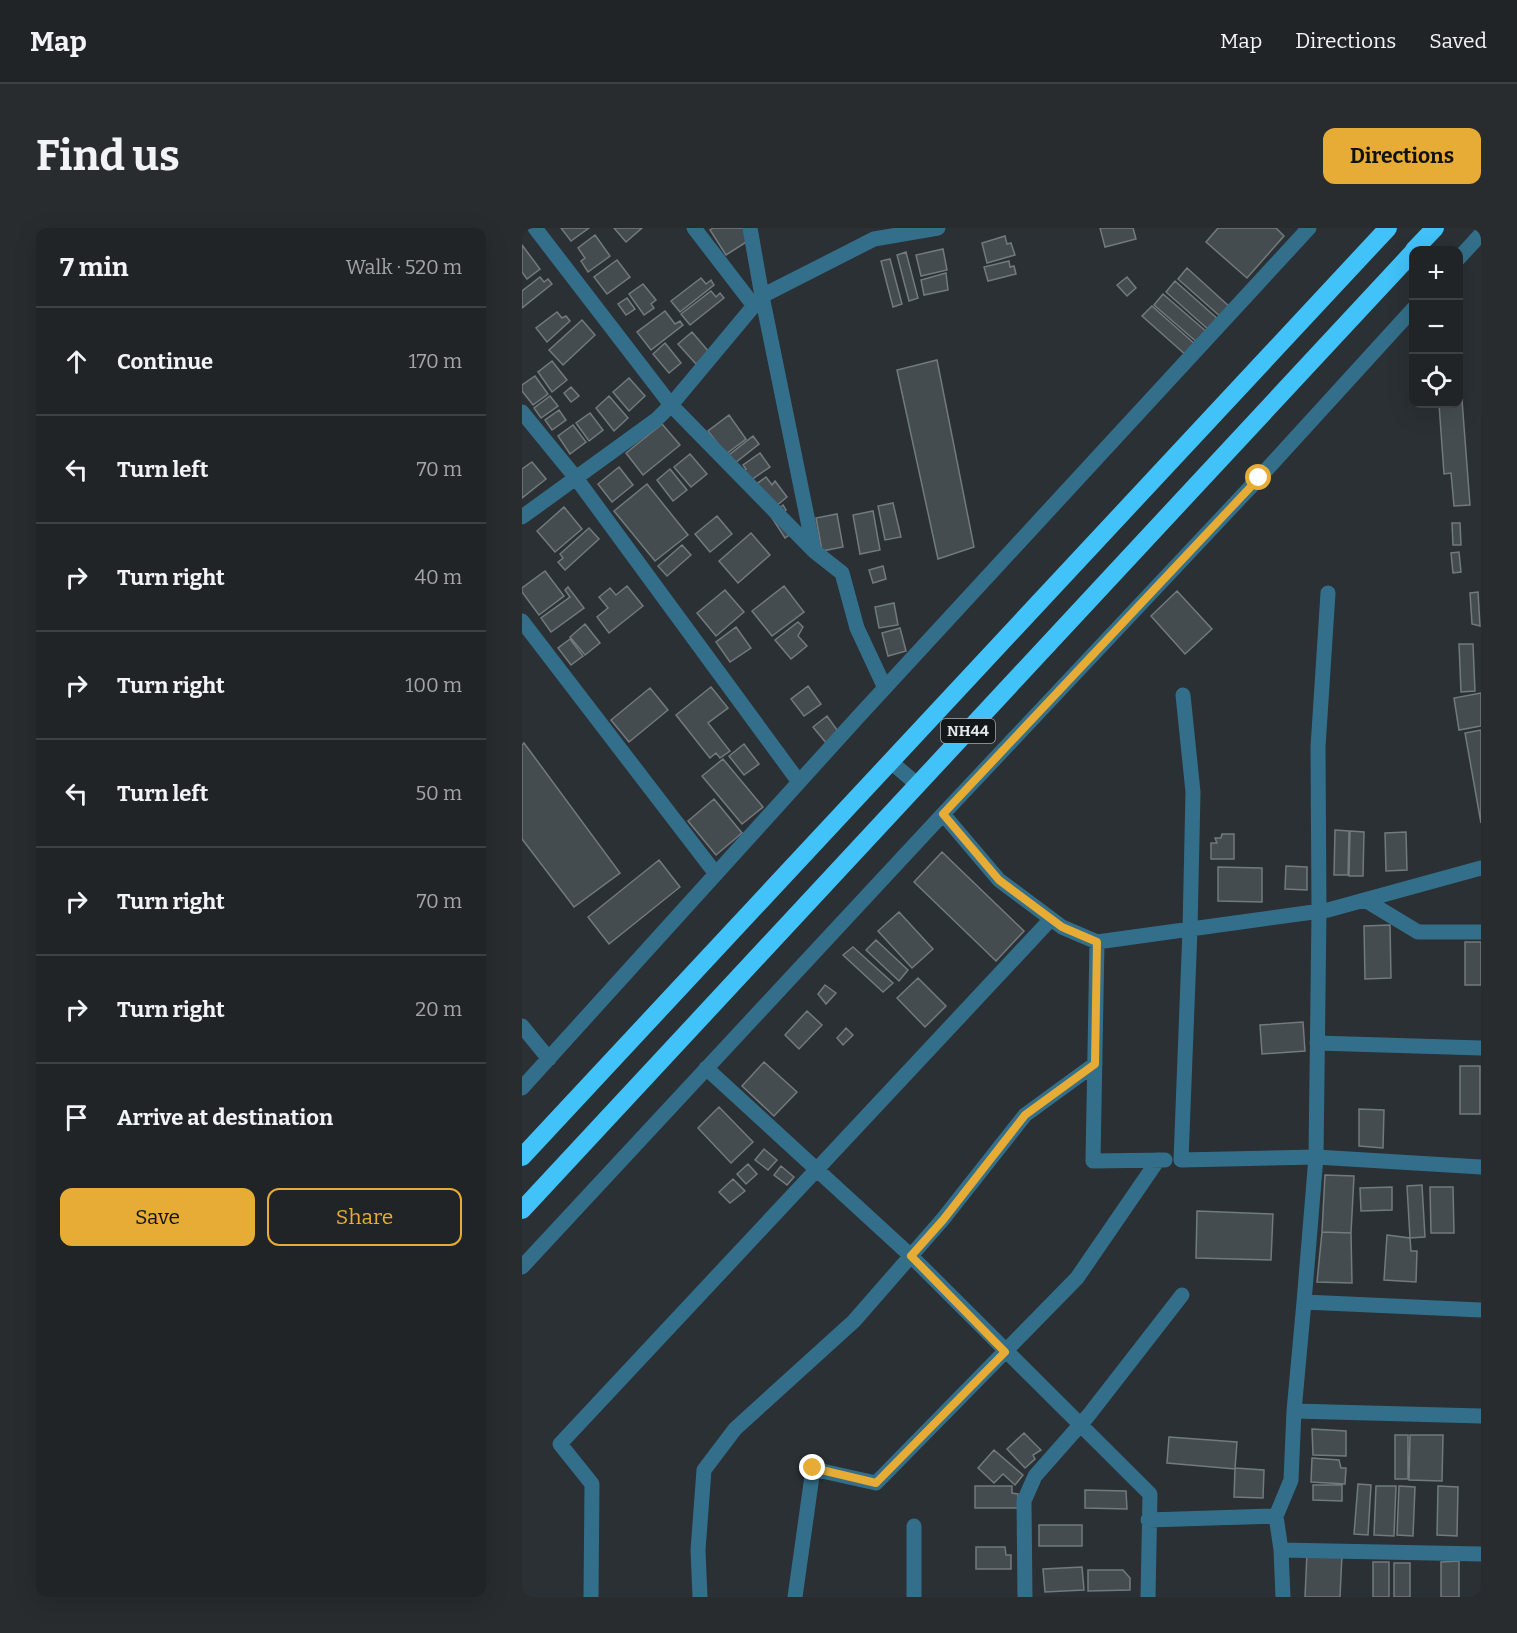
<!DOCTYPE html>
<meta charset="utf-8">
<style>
body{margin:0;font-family:Bitter,serif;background:#282c2f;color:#f1f3f6}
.controls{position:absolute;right:18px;top:18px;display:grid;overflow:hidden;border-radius:12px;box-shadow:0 6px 24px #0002}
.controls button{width:54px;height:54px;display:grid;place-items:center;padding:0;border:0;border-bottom:2px solid #3d4144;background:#202427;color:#f1f3f6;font:30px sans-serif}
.stop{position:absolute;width:18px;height:18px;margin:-14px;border:4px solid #e6ac36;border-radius:50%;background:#fff}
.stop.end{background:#e6ac36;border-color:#fff;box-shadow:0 2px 6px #0008}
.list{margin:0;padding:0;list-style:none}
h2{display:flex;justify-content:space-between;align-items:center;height:78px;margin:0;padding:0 24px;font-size:26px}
h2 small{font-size:20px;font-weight:400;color:#a2a4a7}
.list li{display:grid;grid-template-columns:39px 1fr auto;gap:18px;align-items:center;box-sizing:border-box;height:108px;padding:0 24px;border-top:2px solid #3d4144}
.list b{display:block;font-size:22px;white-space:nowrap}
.list em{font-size:20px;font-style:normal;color:#a2a4a7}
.actions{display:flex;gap:12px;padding:18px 24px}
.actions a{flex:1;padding:14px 0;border:2px solid #e6ac36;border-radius:12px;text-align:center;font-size:21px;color:#e6ac36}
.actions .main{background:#e6ac36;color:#111}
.icon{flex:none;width:33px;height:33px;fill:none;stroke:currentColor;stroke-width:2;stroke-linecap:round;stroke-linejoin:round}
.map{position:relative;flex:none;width:959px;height:1369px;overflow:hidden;border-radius:12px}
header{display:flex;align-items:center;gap:36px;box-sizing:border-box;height:84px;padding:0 30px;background:#202427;border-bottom:2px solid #3d4144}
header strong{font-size:28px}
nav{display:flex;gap:33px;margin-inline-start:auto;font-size:21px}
.intro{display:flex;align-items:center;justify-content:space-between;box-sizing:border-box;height:144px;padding:0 36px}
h1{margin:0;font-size:42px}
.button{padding:15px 27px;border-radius:12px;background:#e6ac36;color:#111;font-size:21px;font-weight:700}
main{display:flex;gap:36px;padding:0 36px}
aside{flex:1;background:#202427;border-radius:12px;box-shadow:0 6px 24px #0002}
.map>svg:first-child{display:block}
</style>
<header>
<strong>Map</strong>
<nav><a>Map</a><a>Directions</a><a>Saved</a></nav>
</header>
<div class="intro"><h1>Find us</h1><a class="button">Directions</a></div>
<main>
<aside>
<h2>7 min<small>Walk · 520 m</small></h2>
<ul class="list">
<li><svg class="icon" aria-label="ahead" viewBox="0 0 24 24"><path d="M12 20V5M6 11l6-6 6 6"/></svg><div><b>Continue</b></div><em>170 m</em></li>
<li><svg class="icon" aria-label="left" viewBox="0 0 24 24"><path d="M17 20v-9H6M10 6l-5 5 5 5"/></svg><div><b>Turn left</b></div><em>70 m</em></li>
<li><svg class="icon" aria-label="right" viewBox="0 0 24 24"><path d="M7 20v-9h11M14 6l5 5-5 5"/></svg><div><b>Turn right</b></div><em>40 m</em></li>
<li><svg class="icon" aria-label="right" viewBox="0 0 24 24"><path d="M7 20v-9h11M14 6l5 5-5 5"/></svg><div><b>Turn right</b></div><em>100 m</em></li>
<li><svg class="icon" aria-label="left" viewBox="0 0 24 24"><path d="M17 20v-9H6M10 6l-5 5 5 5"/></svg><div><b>Turn left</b></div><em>50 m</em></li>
<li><svg class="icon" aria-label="right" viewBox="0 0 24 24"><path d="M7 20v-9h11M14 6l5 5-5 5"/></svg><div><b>Turn right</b></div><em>70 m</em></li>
<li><svg class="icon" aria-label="right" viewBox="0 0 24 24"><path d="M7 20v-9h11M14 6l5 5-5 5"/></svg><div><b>Turn right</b></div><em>20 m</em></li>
<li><svg class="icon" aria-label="arrive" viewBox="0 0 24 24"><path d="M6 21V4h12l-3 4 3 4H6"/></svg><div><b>Arrive at destination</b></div></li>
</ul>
<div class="actions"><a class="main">Save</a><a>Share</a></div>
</aside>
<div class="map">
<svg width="959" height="1369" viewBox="0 0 959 1369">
<rect width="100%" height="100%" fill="#2a3034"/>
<!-- building -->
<path fill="#454c4f" stroke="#727a7e" stroke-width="1.5" d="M39 0H67L49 13Z
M92 0H120L104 14Z
M191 0H222L229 11 204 27 188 2Z
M578 0H611L614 11 583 19Z
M696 0H754L762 8 725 50 684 14Z
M73 7 88 28 66 44 59 33 63 30 56 20Z
M483 8 485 16 489 15 493 27 465 35 460 15Z
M0 17 18 41 5 51 0 44Z
M421 21 425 42 399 48 394 27Z
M384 24 396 70 387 73 375 27Z
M368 31 380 76 371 79 359 33Z
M95 32 108 49 85 66 72 49Z
M487 33 488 39 492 38 494 46 466 53 462 39Z
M665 40 709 80 700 90 656 51Z
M424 45 426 62 402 67 399 52Z
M18 49 22 54 26 51 30 56 0 80V63Z
M605 49 614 60 605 68 595 57Z
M179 50 184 56 189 52 192 57 158 84 149 73Z
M653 53 697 92 688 103 644 64Z
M121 56 134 72 129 76 132 80 122 87 107 66Z
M189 63 194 69 198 65 202 70 168 97 159 86Z
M641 66 686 105 677 116 632 77Z
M105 70 113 81 104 87 96 76Z
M630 78 674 117 665 128 620 88Z
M143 83 153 96 158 93 161 97 129 122 115 104Z
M35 84 40 90 44 88 48 93 25 114 14 100Z
M60 92 73 107 41 137 27 122Z
M170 104 187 124 174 136 156 116Z
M143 115 159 135 147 145 131 126Z
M415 132 452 319 416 331 375 142Z
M30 133 45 152 30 164 16 144Z
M13 148 26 166 11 177 0 163V157Z
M107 150 123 168 107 183 91 164Z
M49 159 57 168 49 174 42 165Z
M28 168 36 178 19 190 12 180Z
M87 168 106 190 92 203 74 180Z
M940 172 948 277 932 278 929 245 922 246 917 176H936V173Z
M37 182 44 192 30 202 23 192Z
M68 185 81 202 67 213 54 195Z
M207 187 224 211 204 226 186 203Z
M140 196 158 217 121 247 104 225Z
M51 197 64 214 48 226 36 208Z
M231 208 237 216 213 235 207 227Z
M238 225 248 239 226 254 220 245 224 241 221 237Z
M168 226 185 246 169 259 152 239Z
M10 234 24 251 0 270V241Z
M97 239 111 257 90 274 76 256Z
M148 241 165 262 151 273 135 252Z
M244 249 250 257 253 253 265 269 247 284 229 260Z
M125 256 166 307 133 333 92 283Z
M371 275 379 309 363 312 356 278Z
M261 277 264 282 259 286 270 305 263 310 248 287Z
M42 279 60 301 33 324 15 303Z
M351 283 358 322 338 326 331 287Z
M315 286 321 319 300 323 294 290Z
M195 288 210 306 188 324 173 306Z
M930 295H938L939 317H931Z
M67 300 77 311 43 342 36 334 41 330 38 326Z
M229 305 248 327 216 355 197 333Z
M160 317 169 327 145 348 136 338Z
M937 324 939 344 931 345 929 325Z
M361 338 364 351 351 355 347 342Z
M23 343 42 368 17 387 0 364V360Z
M105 358 121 378 87 405 75 389 86 380 77 369 88 360 94 367Z
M262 358 282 384 250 408 230 383Z
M46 359 62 380 29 404 19 390 48 369 43 362Z
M203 362 222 384 194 408 175 385Z
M655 363 690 401 663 426 629 388Z
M956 364 958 398 950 396 948 365Z
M372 375 376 397 357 400 353 379Z
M276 394 281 399 276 408 285 418 269 431 253 412Z
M63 396 78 415 63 427 48 409Z
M214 399 229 420 208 434 194 414Z
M378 400 384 423 366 428 360 405Z
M48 411 61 428 49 437 36 420Z
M937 416H951L953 463 939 464Z
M286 458 299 476 282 488 269 471Z
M189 459 206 480 186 495 208 523 198 530 194 525 188 530 154 487Z
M128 460 146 482 107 514 89 492Z
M959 465V498L937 502 932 470Z
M305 488 318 506 305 516 291 499Z
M959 502V595L943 505Z
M2 515 98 645 52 679 0 611V517Z
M222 516 237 536 222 547 207 528Z
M201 531 241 579 220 596 180 548Z
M192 571 220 605 194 627 166 593Z
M813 602 827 603 826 647H812Z
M828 603 842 604 841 648H827Z
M884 604 885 642 864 643 863 605Z
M700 606H712V631H689V615H695L693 610H699Z
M420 624 502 703 474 733 392 654Z
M137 632 158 659 87 716 66 689Z
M764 638 785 639V662L763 661Z
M696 639 740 640V674L696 673Z
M377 684 411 721 390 740 356 703Z
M868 697 869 750 843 751 842 698Z
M354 712 386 742 377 753 344 722Z
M943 714H959V757H943Z
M331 719 371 755 361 764 321 727Z
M396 750 424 778 403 799 375 770Z
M303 757 314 765 304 776 296 766Z
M285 783 300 797 277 821 263 807Z
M781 794 783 823 740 826 738 797Z
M324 800 331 807 321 817 315 810Z
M242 834 275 864 252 888 220 858Z
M938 838H958V886H938Z
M197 879 231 914 209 935 176 900Z
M837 881 862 882 861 920 837 918Z
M242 921 255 932 246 942 233 932Z
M242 921 255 932 246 942 233 932Z
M226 936 235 946 224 956 215 946Z
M259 938 272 949 265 957 252 947Z
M259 938 272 949 265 957 252 947Z
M803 947 832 948 829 1005 800 1004Z
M211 951 223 963 208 975 197 964Z
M900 957 903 1009 888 1010 885 958Z
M870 959V982L839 983 838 960Z
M908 959H931L932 1005H909Z
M675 983 751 986 749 1032 674 1030Z
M800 1004 829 1005 830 1055 795 1054Z
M865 1007 888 1010 889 1023H895L894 1054 862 1052Z
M790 1201 824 1203V1228L791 1227Z
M502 1205 519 1222 511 1227 513 1231 503 1240 485 1221Z
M873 1207H886V1251H873Z
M888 1207H921L920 1253 887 1252Z
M647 1209 715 1214 713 1241 645 1235Z
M472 1222 501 1247 493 1257 481 1246 472 1255 456 1240Z
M790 1230 817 1232 819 1240H824L823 1256 789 1254Z
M713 1240 742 1242 741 1270 712 1269Z
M836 1256 849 1257 846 1307 832 1306Z
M791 1257H820V1273L791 1272Z
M453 1258H490V1265L496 1266V1280H453Z
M854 1258H874L872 1308 852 1307Z
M877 1258 893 1259 891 1308 875 1307Z
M916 1258 936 1259 935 1308 915 1307Z
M563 1262 604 1263 605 1281 563 1280Z
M517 1297H560V1318H517Z
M454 1319H483L484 1327H489V1341H454Z
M785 1325 820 1326 818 1369H783Z
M937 1333V1369H919V1334Z
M851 1334H867V1369H851Z
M872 1335H888V1369H872Z
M560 1339 562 1362 523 1364 521 1341Z
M566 1342H601L608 1350V1362L566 1363Z"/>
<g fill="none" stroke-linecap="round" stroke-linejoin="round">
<!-- minor -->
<path stroke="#336f8a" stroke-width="15" d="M13 0 149 177 291 322
M172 0 232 78
M936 31 959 6
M0 184 54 250 277 554
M0 289 135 191 149 177 240 68 228 0
M806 365 796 519 797 684 794 929 782 1074 959 1082
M0 393 194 646
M363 460 335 400 320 345 292 323 240 68 352 11 416 0
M661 467 671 564 668 701 659 932 794 929 959 939
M369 534 396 557
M421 586 477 652 540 699 575 714 806 682 959 640
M843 672 896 704H959
M575 714 571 933 643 932
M0 798 27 831
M795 815 959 820
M184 840 389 1028 628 1266 626 1369
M0 860 336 489 787 0
M0 1039 421 586 737 250 892 80
M782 1074 772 1183 959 1188
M626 1292 754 1288
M759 1322 959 1326
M69 1369 70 1256 38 1216 529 691
M178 1369 176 1322 182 1242 213 1201 332 1093 421 991 503 887 573 836
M273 1369 291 1241 354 1255 555 1050 636 932
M392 1369V1298
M503 1369 502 1273 513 1248 566 1188 660 1067
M761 1369 759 1322 754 1288 769 1252 772 1183"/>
<!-- highway -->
<path stroke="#41c2f9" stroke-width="18" d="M892 22 913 0
M0 929 866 0
M0 982 892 23"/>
</g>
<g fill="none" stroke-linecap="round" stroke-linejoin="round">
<!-- route -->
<path stroke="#e6ac36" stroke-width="8" d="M291 1240 354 1255 483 1124 389 1028 421 992 503 887 573 836 575 714 540 699 477 652 421 586 737 250"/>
</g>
<g text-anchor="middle" stroke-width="4.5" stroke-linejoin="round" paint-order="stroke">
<!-- shield labels -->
<rect fill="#151819" stroke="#a5a9ab" stroke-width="1.5" x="419" y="491" width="54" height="24" rx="4.5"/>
<g font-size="15" font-weight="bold" fill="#e3e7e9">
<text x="446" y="508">NH44</text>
</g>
</g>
</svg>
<div class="controls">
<button>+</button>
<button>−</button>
<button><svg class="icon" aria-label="locate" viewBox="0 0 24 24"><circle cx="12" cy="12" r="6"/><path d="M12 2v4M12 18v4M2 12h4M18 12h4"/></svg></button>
</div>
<div class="stop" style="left:737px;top:250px"></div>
<div class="stop end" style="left:291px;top:1240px"></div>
</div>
</main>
